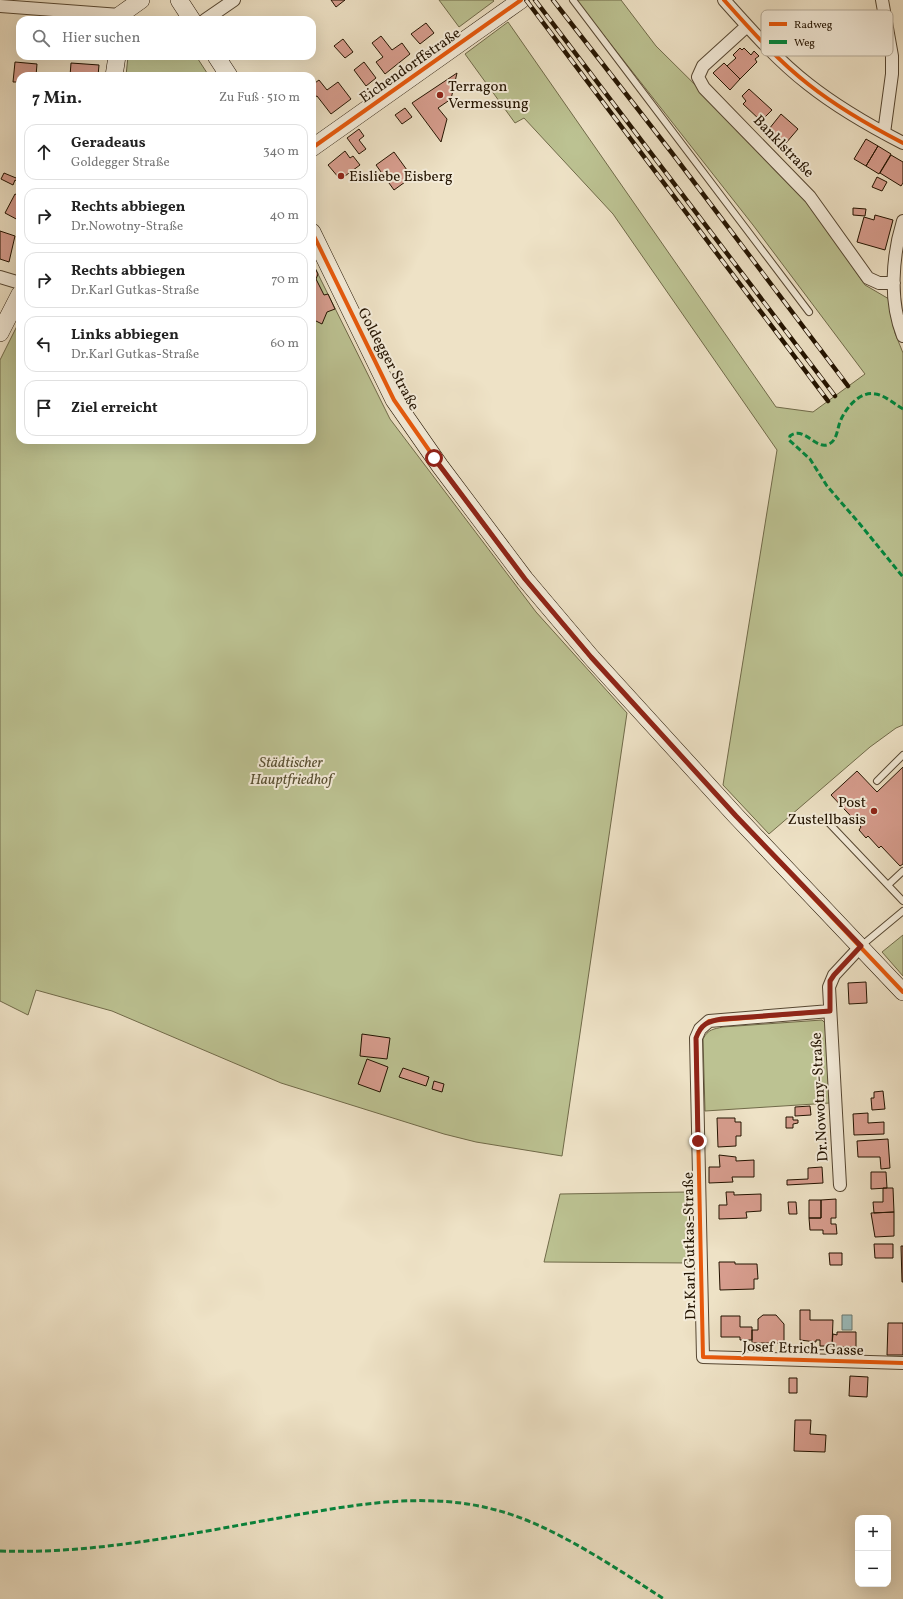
<!DOCTYPE html>
<html lang="de">
<meta charset="utf-8">
<style>
body{margin:0;font-family:Vollkorn,serif;background:#f6f6f6;color:#222}
.controls{position:absolute;right:12px;bottom:12px;display:grid;overflow:hidden;border-radius:8px;box-shadow:0 4px 16px #0002}
.controls button{width:36px;height:36px;display:grid;place-items:center;padding:0;border:0;border-bottom:1px solid #e0e0e0;background:#fff;color:#222;font:20px sans-serif}
.stop{position:absolute;width:12px;height:12px;margin:-9px;border:3px solid #8f2418;border-radius:50%;background:#fff}
.stop.end{background:#8f2418;border-color:#fff;box-shadow:0 1px 4px #0008}
.list{margin:0;padding:0;list-style:none}
h2{display:flex;justify-content:space-between;align-items:center;height:52px;margin:0;padding:0 16px;font-size:17px}
h2 small{font-size:13px;font-weight:400;color:#767676}
.list li{display:grid;grid-template-columns:26px 1fr auto;gap:12px;align-items:center;box-sizing:border-box;height:56px;margin:0 8px 8px;padding:0 8px;border:1px solid #e0e0e0;border-radius:12px}
.list b{display:block;font-size:15px;white-space:nowrap}
.list p{margin:0;font-size:13px;white-space:nowrap;color:#767676}
.list em{font-size:13px;font-style:normal;color:#767676}
.icon{flex:none;width:22px;height:22px;fill:none;stroke:currentColor;stroke-width:2;stroke-linecap:round;stroke-linejoin:round}
.map{position:relative;flex:none;width:903px;height:1599px;overflow:hidden}
.search{position:absolute;background:#fff;box-shadow:0 4px 16px #0002;left:16px;top:16px;width:300px;height:44px;display:flex;align-items:center;gap:10px;box-sizing:border-box;padding:0 14px;border-radius:12px;color:#767676;font-size:15px}
.panel{position:absolute;background:#fff;box-shadow:0 4px 16px #0002;left:16px;top:72px;width:300px;height:372px;border-radius:12px}
.map>svg:first-child{display:block}
</style>
<div class="map">
<svg width="903" height="1599" viewBox="0 0 903 1599">
<rect width="100%" height="100%" fill="#eee2c6"/>
<filter id="stains"><feTurbulence type="fractalNoise" baseFrequency=".005" numOctaves="4"/><feColorMatrix values="0 0 0 0 .2 0 0 0 0 .09 0 0 0 0 .02 0 0 0 .5 -.17"/></filter>
<radialGradient id="worn" r=".72"><stop offset=".6" stop-color="#630" stop-opacity="0"/><stop offset="1" stop-color="#630" stop-opacity=".3"/></radialGradient>
<!-- green -->
<path fill="#bcc292" stroke="#706a49" d="M439 0H493L494 1 459 27Z
M576 0H621L656 46 771 160 806 199 865 285 889 299 895 333 903 353V725L896 728 870 747 769 834 723 785 777 450 613 214 524 118 515 123 465 54 508 22 776 407 813 412 865 374 753 225Z
M128 56H196L209 76H126Z
M312 262 390 419 536 612 627 713 562 1156 476 1142 444 1134 281 1083 112 1011 36 990 28 1015 0 1001V360L20 320V440H312Z
M903 935V976L882 952Z
M822 1020 825 1023 830 1103 705 1111 703 1039C708 1029 714 1029 723 1027Z
M687 1192 689 1263 544 1262 560 1194Z"/>
<!-- water -->
<path fill="#9bbcbc" stroke="#6b7871" d="M842 1315H852V1330H842Z"/>
<!-- building -->
<path fill="#d79d8e" stroke="#231300" d="M331 0H345L336 7Z
M426 23 434 33 420 44 411 34Z
M381 36 392 50 402 43 410 54 385 74 376 62 383 57 372 43Z
M343 39 353 52 345 58 334 46Z
M740 48 742 50 744 48 751 55 754 51 759 56 755 59 757 62 740 79 727 66 736 58 733 55Z
M15 62 37 64 36 76H20V82H13Z
M364 62 376 78 366 86 354 70Z
M71 63 99 65 98 76H70Z
M724 63 740 79 730 90 713 73Z
M457 73 451 99 438 108 447 119 441 142 412 103Z
M319 80 327 90 338 82 351 99 331 114 317 96 312 98V85Z
M749 89 772 110 761 121 743 104 746 101 742 96Z
M405 108 412 117 402 124 395 115Z
M781 114 798 129 786 143 769 129Z
M359 129 364 136 359 140 366 149 359 154 347 138Z
M866 139 878 146 866 166 854 159Z
M878 146 891 154 879 174 866 166Z
M345 151 350 158 353 156 360 165 345 176 343 174 339 178 328 165Z
M394 152 412 177 394 190 376 165Z
M891 155 903 162V183L901 186 880 173Z
M20 170V183L15 180 13 185 1 179 4 173 16 178Z
M877 177 887 182 882 191 872 187Z
M15 194 20 196V221L5 213Z
M853 208 866 209 865 216 853 215Z
M875 215 893 220 885 250 857 242 864 217 874 220Z
M0 231 15 236 9 262 0 259Z
M312 262 318 274 316 279 324 295 328 294 335 309 327 312 322 324 312 319Z
M903 767V864L900 866 881 846 879 848 868 836 866 838 859 830 861 827 831 795 857 771 877 792Z
M866 982 867 1003 849 1004 848 983Z
M362 1034 390 1038 387 1059 360 1056Z
M367 1059 388 1067 380 1092 358 1084Z
M403 1068 429 1077 426 1086 399 1077Z
M434 1081 444 1084 442 1092 432 1089Z
M883 1091 885 1109 872 1110 871 1098H874V1092Z
M810 1106 811 1115 795 1116V1107Z
M868 1113V1123L884 1122V1134L854 1135 853 1114Z
M786 1117H793V1120H798V1123L793 1124V1128H786Z
M717 1118H735V1122H741V1136H736V1146L718 1147Z
M888 1139 890 1168 881 1169 880 1157H858L857 1141Z
M719 1155 736 1157V1161L754 1160V1177H732L733 1182 709 1183V1167H720Z
M822 1167 823 1183 787 1185V1180L808 1179V1168Z
M871 1172H886L887 1188 871 1189Z
M883 1188H893L894 1212 874 1213 873 1202H883Z
M726 1192H734V1195L761 1194V1211L746 1212 747 1218 719 1219V1205H727Z
M836 1199V1218H831V1224H836L837 1234H823V1230H810L809 1218H821V1200Z
M809 1200H821V1218H809Z
M788 1202H796L797 1214H789Z
M894 1212V1236L875 1237 871 1213Z
M874 1244H893V1258H875Z
M901 1246H903V1282H902Z
M829 1253H842V1265H830Z
M719 1262H735V1264H757L758 1279H754V1289L720 1290Z
M800 1310H810V1320H833L832 1346H820V1340H816V1342L800 1340Z
M763 1315H776L784 1324V1343H752V1330H758V1319Z
M721 1316H740V1327H752V1340H740V1337H721Z
M888 1323H903V1355H887Z
M837 1332H856V1347H836V1344H832L833 1334 837 1335Z
M850 1376 868 1377 867 1397 849 1396Z
M789 1378H797V1393H789Z
M795 1420H811L810 1434 826 1435 825 1452 794 1451Z"/>
<g fill="none" stroke-linecap="round" stroke-linejoin="round">
<defs>
<path id="lane" d="M573 0 809 312
M877 781 903 755
M826 820 903 901
M888 885 903 871
M861 946 903 911"/>
<path id="street" d="M724 0C750 29 777 60 808 84 837 107 870 126 903 143
M882 0 892 56V74L884 133
M0 6 120 15
M205 20 234 0
M747 26 703 66 698 77 704 88 810 197 868 278 879 283H894
M903 221C892 257 889 301 903 336
M0 277 20 283
M830 1011 709 1021 700 1029 696 1038 703 1357 903 1363
M840 1185 829 987 834 975 861 946"/>
<path id="secondary" d="M179 0 192 20
M120 15 141 0
M216 56 229 76
M114 76 117 56
M312 148 521 0
M312 232 394 400 440 466 525 579 591 657 736 816 903 992
M0 333 20 294"/>
</defs>
<!-- lane casing -->
<use href="#lane" stroke="#564732" stroke-width="8"/>
<!-- street casing -->
<use href="#street" stroke="#564732" stroke-width="14"/>
<!-- secondary casing -->
<use href="#secondary" stroke="#231300" stroke-width="18"/>
<!-- lane -->
<use href="#lane" stroke="#f4ecda" stroke-width="6"/>
<!-- street -->
<use href="#street" stroke="#f4ecda" stroke-width="12"/>
<!-- secondary -->
<use href="#secondary" stroke="#f4ecda" stroke-width="17"/>
<defs>
<path id="rail" d="M526 0 828 401
M535 0 835 396
M553 0 672 153 848 386"/>
</defs>
<!-- rail casing -->
<use href="#rail" stroke="#231300" stroke-width="4.5"/>
<!-- rail -->
<use href="#rail" stroke="#f4ecda" stroke-width="3" stroke-dasharray="9" stroke-linecap="butt"/>
<!-- quiet -->
<path stroke="#00873e" stroke-width="3" stroke-dasharray="6 3" stroke-linecap="butt" d="M903 409C894 404 886 396 876 394 859 390 843 411 839 425 837 432 836 441 829 444 816 451 804 425 790 436L789 440 810 459 827 486 859 523 903 577
M0 1551C88 1554 175 1537 262 1521 338 1508 419 1489 496 1510 551 1524 616 1568 664 1599"/>
<defs>
<path id="cycleway" d="M724 0C750 29 777 60 808 84 837 107 870 126 903 143
M312 148 521 0
M312 232 394 400 440 466 525 579 591 657 736 816 903 992
M830 1011 709 1021 700 1029 696 1038 703 1357 903 1363"/>
</defs>
<!-- cycleway casing -->
<use href="#cycleway" stroke="#f4ecda" stroke-width="6"/>
<!-- cycleway -->
<use href="#cycleway" stroke="#e8590c" stroke-width="4"/>
</g>
<g fill="none" stroke-linecap="round" stroke-linejoin="round">
<!-- route -->
<path stroke="#8f2418" stroke-width="5" d="M434 458 525 579 591 657 736 816 861 946 834 975 830 981V1011L722 1019C708 1021 701 1024 696 1038L698 1141"/>
</g>
<!-- markers -->
<g fill="#8f2418" stroke="#f4ecda" stroke-width="1.5">
<circle cx="440" cy="95" r="4"/>
<circle cx="341" cy="176" r="4"/>
<circle cx="874" cy="811" r="4"/>
</g>
<g text-anchor="middle" stroke-width="4" stroke-linejoin="round" paint-order="stroke">
<!-- street labels -->
<g font-size="15" fill="#231300" stroke="#f4ecda">
<text transform="translate(410 65) rotate(-35)" y="5">Eichendorffstraße</text>
<text transform="translate(784 146) rotate(46)" y="5">Banklstraße</text>
<text transform="translate(389 359) rotate(62)" y="5">Goldegger Straße</text>
<text transform="translate(819 1097) rotate(-93)" y="5">Dr.Nowotny-Straße</text>
<text transform="translate(689 1246) rotate(-91)" y="5">Dr.Karl Gutkas-Straße</text>
<text transform="translate(803 1348) rotate(2)" y="5">Josef Etrich-Gasse</text>
</g>
<!-- poi labels -->
<g font-size="15" fill="#231300" stroke="#f4ecda" text-anchor="start">
<text x="448" y="91">Terragon<tspan x="448" dy="17">Vermessung</tspan></text>
<text x="349" y="181">Eisliebe Eisberg</text>
<text x="866" y="807" text-anchor="end">Post<tspan x="866" dy="17">Zustellbasis</tspan></text>
</g>
<!-- park labels -->
<g font-size="15" font-style="italic" fill="#595033" stroke="#f4ecda">
<text x="291" y="767">Städtischer<tspan x="291" dy="17">Hauptfriedhof</tspan></text>
</g>
</g>
<!-- legend -->
<rect x="761" y="10" width="132" height="46" rx="6" fill="#f4ecda" stroke="#b5ab99" stroke-width="1"/>
<rect x="769" y="22" width="18" height="4" fill="#e8590c"/>
<rect x="769" y="40" width="18" height="4" fill="#00873e"/>
<g font-size="11" fill="#231300">
<text x="794" y="28">Radweg</text>
<text x="794" y="46">Weg</text>
</g>
<rect width="100%" height="100%" filter="url(#stains)"/>
<rect width="100%" height="100%" fill="url(#worn)"/>
</svg>
<div class="controls">
<button>+</button>
<button>−</button>
</div>
<div class="stop" style="left:434px;top:458px"></div>
<div class="stop end" style="left:698px;top:1141px"></div>
<div class="search"><svg class="icon" aria-label="search" viewBox="0 0 24 24"><circle cx="10" cy="10" r="6"/><path d="M15 15l6 6"/></svg>Hier suchen</div>
<section class="panel">
<h2>7 Min.<small>Zu Fuß · 510 m</small></h2>
<ul class="list">
<li><svg class="icon" aria-label="ahead" viewBox="0 0 24 24"><path d="M12 20V5M6 11l6-6 6 6"/></svg><div><b>Geradeaus</b><p>Goldegger Straße</p></div><em>340 m</em></li>
<li><svg class="icon" aria-label="right" viewBox="0 0 24 24"><path d="M7 20v-9h11M14 6l5 5-5 5"/></svg><div><b>Rechts abbiegen</b><p>Dr.Nowotny-Straße</p></div><em>40 m</em></li>
<li><svg class="icon" aria-label="right" viewBox="0 0 24 24"><path d="M7 20v-9h11M14 6l5 5-5 5"/></svg><div><b>Rechts abbiegen</b><p>Dr.Karl Gutkas-Straße</p></div><em>70 m</em></li>
<li><svg class="icon" aria-label="left" viewBox="0 0 24 24"><path d="M17 20v-9H6M10 6l-5 5 5 5"/></svg><div><b>Links abbiegen</b><p>Dr.Karl Gutkas-Straße</p></div><em>60 m</em></li>
<li><svg class="icon" aria-label="arrive" viewBox="0 0 24 24"><path d="M6 21V4h12l-3 4 3 4H6"/></svg><div><b>Ziel erreicht</b></div></li>
</ul>
</section>
</div>
